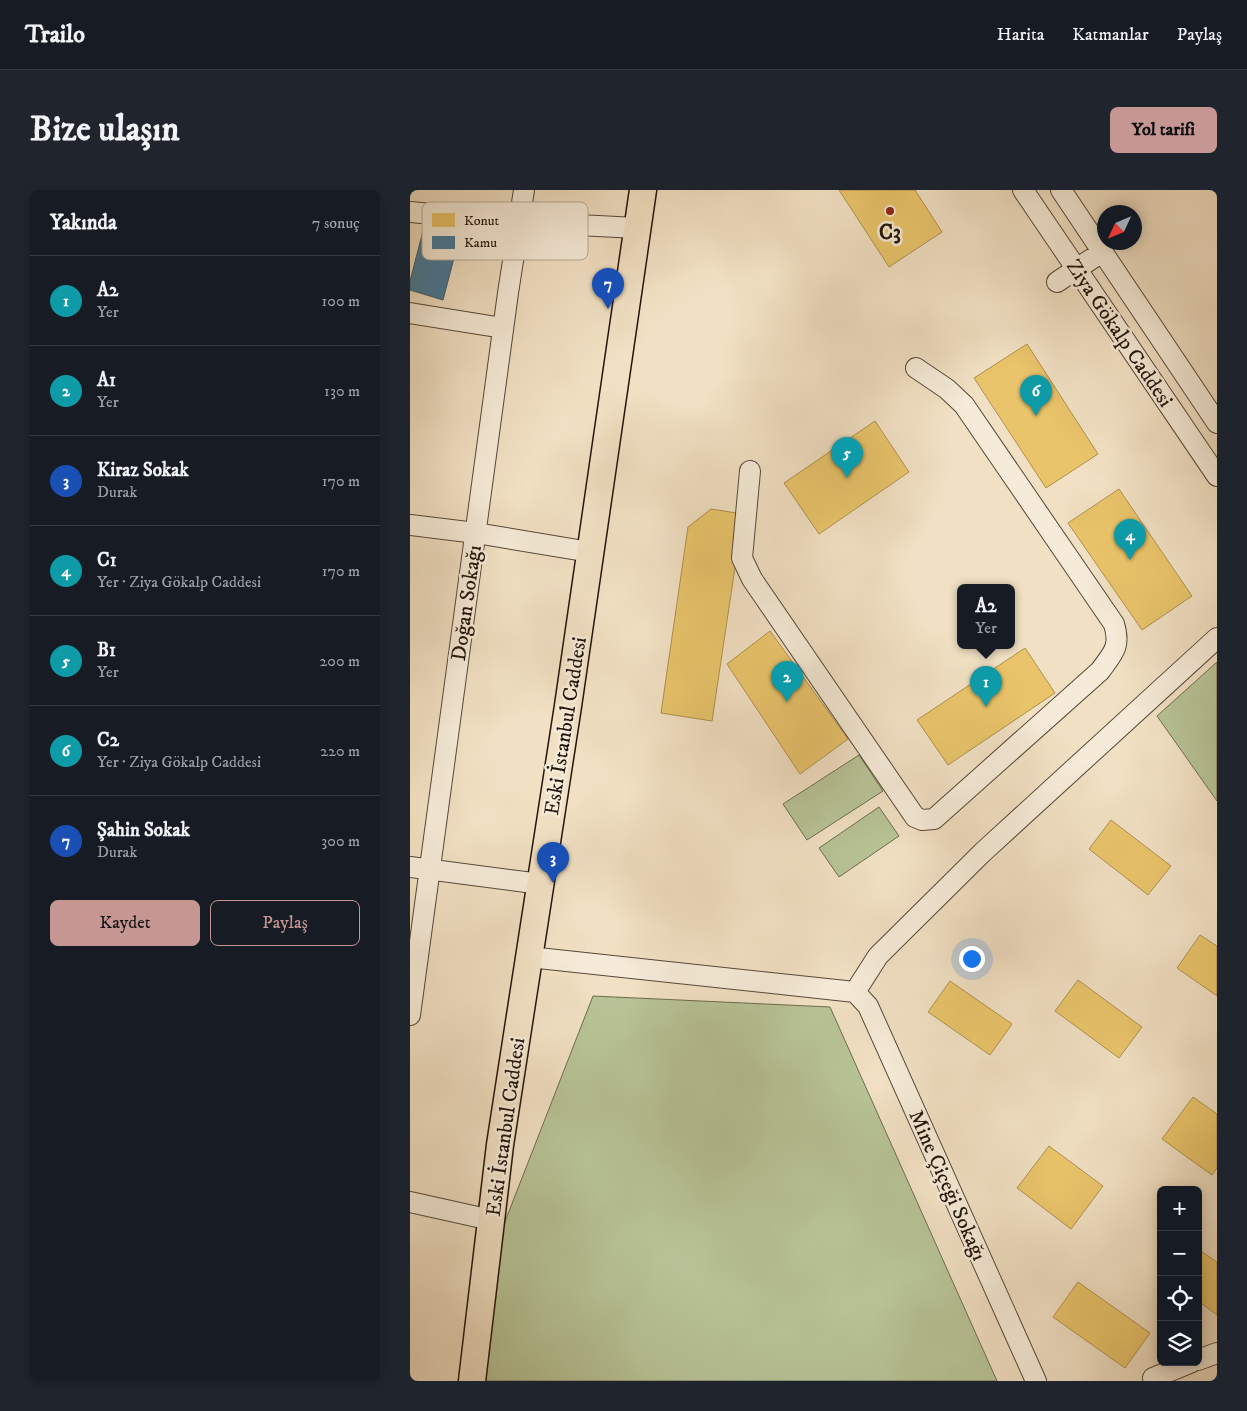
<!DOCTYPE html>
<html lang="tr">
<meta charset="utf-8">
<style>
body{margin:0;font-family:"IM FELL DW Pica",serif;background:#20242c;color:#f1f3f6}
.controls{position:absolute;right:15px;bottom:15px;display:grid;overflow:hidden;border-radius:8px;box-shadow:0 2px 12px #0003}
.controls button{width:45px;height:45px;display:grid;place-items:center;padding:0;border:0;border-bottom:1px solid #363941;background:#171b24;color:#f1f3f6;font:25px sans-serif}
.compass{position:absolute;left:687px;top:15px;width:45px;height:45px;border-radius:50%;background:#171b24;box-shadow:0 2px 12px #0003;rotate:226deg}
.you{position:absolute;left:561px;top:768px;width:18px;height:18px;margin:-12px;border:4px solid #fff;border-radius:50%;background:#1a73e8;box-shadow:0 0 0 8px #1a73e833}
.badge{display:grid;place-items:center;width:32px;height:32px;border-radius:50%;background:#c59692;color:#fff;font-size:16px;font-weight:700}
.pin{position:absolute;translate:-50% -41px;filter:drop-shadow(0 1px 2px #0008)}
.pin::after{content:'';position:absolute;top:26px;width:18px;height:15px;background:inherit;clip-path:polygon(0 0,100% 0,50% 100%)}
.popup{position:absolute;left:547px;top:394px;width:58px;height:65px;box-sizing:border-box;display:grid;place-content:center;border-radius:8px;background:#171b24;filter:drop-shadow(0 1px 4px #0005);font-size:16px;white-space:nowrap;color:#9ea1a6}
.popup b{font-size:19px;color:#f1f3f6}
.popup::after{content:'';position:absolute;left:50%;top:100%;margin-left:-10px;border:10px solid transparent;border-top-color:#171b24}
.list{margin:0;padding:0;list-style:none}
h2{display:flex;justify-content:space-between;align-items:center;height:65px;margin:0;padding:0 20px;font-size:21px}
h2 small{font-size:16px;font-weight:400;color:#9ea1a6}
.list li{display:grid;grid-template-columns:32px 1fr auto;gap:15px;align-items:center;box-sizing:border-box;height:90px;padding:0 20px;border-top:1px solid #363941}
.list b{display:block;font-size:19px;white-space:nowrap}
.list p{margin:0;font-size:16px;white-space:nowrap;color:#9ea1a6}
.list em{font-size:16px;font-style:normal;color:#9ea1a6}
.actions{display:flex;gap:10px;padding:15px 20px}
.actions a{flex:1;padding:11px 0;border:1px solid #c59692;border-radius:8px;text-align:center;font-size:18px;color:#c59692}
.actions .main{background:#c59692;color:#111}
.icon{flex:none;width:28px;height:28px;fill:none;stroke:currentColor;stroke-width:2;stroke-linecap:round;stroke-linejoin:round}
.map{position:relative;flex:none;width:807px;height:1191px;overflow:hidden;border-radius:8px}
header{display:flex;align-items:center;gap:30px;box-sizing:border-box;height:70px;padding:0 25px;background:#171b24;border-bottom:1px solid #363941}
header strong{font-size:24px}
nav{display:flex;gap:28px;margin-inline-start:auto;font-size:18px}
.intro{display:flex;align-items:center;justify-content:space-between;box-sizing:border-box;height:120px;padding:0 30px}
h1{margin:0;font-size:35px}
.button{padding:12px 22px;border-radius:8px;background:#c59692;color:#111;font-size:18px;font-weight:700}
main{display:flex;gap:30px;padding:0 30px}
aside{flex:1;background:#171b24;border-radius:8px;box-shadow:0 2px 12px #0003}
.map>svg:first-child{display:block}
</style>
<header>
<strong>Trailo</strong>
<nav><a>Harita</a><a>Katmanlar</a><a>Paylaş</a></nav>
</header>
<div class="intro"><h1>Bize ulaşın</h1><a class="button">Yol tarifi</a></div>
<main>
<aside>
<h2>Yakında<small>7 sonuç</small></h2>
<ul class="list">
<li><span class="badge" style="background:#0f9aa8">1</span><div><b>A2</b><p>Yer</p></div><em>100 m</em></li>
<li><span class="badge" style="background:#0f9aa8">2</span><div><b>A1</b><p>Yer</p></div><em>130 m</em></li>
<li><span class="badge" style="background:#1a4fb4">3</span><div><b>Kiraz Sokak</b><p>Durak</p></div><em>170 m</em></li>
<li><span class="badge" style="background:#0f9aa8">4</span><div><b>C1</b><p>Yer · Ziya Gökalp Caddesi</p></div><em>170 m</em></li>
<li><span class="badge" style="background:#0f9aa8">5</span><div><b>B1</b><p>Yer</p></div><em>200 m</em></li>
<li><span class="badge" style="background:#0f9aa8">6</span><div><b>C2</b><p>Yer · Ziya Gökalp Caddesi</p></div><em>220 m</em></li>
<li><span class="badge" style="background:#1a4fb4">7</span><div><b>Şahin Sokak</b><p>Durak</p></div><em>300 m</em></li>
</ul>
<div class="actions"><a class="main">Kaydet</a><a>Paylaş</a></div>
</aside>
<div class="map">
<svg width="807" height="1191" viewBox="0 0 807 1191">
<rect width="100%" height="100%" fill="#f1e0c3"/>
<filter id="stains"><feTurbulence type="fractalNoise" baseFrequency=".004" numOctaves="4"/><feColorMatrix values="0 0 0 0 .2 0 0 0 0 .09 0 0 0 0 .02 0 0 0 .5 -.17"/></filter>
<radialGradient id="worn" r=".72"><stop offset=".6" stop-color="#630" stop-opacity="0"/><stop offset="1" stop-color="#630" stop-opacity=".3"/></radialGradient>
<!-- green -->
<path fill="#b7c396" stroke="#6d6c50" d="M807 472V611L747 526Z
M449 565 473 601 397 650 373 614Z
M469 617 489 646 429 687 409 658Z
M183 806 420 817 587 1191H74L89 1047Z"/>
<!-- homes -->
<path fill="#e9c46a" stroke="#ae904e" d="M429 0H505L532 42 479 77Z
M617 154 688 264 636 298 564 188Z
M465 231 499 282 409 344 374 293Z
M709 299 782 406 732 440 658 333Z
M301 319 333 324 302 531 251 523 278 337Z
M360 441 438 549 390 584 317 474Z
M615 458 645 503 538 575 507 530Z
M701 630 761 676 738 705 679 659Z
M790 745 807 756V806L767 778Z
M668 790 732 837 709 868 645 821Z
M540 791 602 834 580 865 518 822Z
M783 907 807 924V978L802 985 752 949Z
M639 956 693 996 661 1039 607 998Z
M788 1059 807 1072V1125L788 1111Z
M668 1092 740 1143 715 1178 643 1127Z"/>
<!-- public -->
<path fill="#457b9d" stroke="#3b5c71" d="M13 41 49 49 33 110 0 100V91Z"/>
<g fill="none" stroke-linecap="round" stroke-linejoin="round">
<defs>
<path id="minor" d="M613 0 807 286
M651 0 807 233
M0 22 109 32 227 38
M647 92 692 62
M0 123 93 138
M340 281 332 368 342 389 505 627 512 630 524 629 690 481C703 463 711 457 704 434L554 215 537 199 506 178
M0 335 66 343 180 362
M0 677 131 694
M119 767 445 802
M445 802 468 766 573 662 807 448
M445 802 458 816 626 1191
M0 825 98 103 114 0
M0 1012 81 1030
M788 1170 807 1163
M743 1188 782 1172"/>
<path id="major" d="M62 1191 90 955 158 516 233 0"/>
</defs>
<!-- minor casing -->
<use href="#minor" stroke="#564839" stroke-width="22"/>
<!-- major casing -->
<use href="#major" stroke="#23150b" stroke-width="29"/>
<!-- minor -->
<use href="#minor" stroke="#f6ebd8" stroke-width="20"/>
<!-- major -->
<use href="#major" stroke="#f1e0c3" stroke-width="26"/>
</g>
<!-- markers -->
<circle fill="#8f2418" stroke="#f6ebd8" stroke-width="2" cx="480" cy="21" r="5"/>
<g text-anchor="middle" stroke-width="5" stroke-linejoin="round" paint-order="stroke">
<!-- poi labels -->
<g font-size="21" font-weight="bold" fill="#23150b" stroke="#f6ebd8">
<text x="480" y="49">C3</text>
</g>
<!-- street labels -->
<g font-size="21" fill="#23150b" stroke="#f6ebd8">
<text transform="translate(710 143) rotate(56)" y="7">Ziya Gökalp Caddesi</text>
<text transform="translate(56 413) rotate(-82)" y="7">Doğan Sokağı</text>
<text transform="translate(155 536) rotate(-81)" y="7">Eski İstanbul Caddesi</text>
<text transform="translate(95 937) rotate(-82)" y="7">Eski İstanbul Caddesi</text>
<text transform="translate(538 995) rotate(66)" y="7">Mine Çiçeği Sokağı</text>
</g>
</g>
<!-- legend -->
<rect x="12" y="12" width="166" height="58" rx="8" fill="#f6ebd8" stroke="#b7ab9a" stroke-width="1"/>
<rect x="22" y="23" width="23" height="14" fill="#e9c46a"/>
<rect x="22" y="46" width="23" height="13" fill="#457b9d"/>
<g font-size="14" fill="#23150b">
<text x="54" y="35">Konut</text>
<text x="54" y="57">Kamu</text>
</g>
<rect width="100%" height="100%" filter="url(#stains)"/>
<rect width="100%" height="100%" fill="url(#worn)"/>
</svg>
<div class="controls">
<button>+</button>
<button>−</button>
<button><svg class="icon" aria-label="locate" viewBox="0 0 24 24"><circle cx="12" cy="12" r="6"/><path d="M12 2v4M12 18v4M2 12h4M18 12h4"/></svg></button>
<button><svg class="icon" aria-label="layers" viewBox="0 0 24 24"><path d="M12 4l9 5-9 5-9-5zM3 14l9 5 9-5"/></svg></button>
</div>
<svg class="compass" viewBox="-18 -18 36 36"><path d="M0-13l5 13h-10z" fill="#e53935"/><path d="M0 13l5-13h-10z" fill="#9ea1a6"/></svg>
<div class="you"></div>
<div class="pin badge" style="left:576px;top:517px;background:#0f9aa8">1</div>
<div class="popup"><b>A2</b>Yer</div>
<div class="pin badge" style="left:377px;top:512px;background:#0f9aa8">2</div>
<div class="pin badge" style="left:143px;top:693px;background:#1a4fb4">3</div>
<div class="pin badge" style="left:720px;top:370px;background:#0f9aa8">4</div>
<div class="pin badge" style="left:437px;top:288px;background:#0f9aa8">5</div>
<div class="pin badge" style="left:626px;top:226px;background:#0f9aa8">6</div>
<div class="pin badge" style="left:198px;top:119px;background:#1a4fb4">7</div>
</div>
</main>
